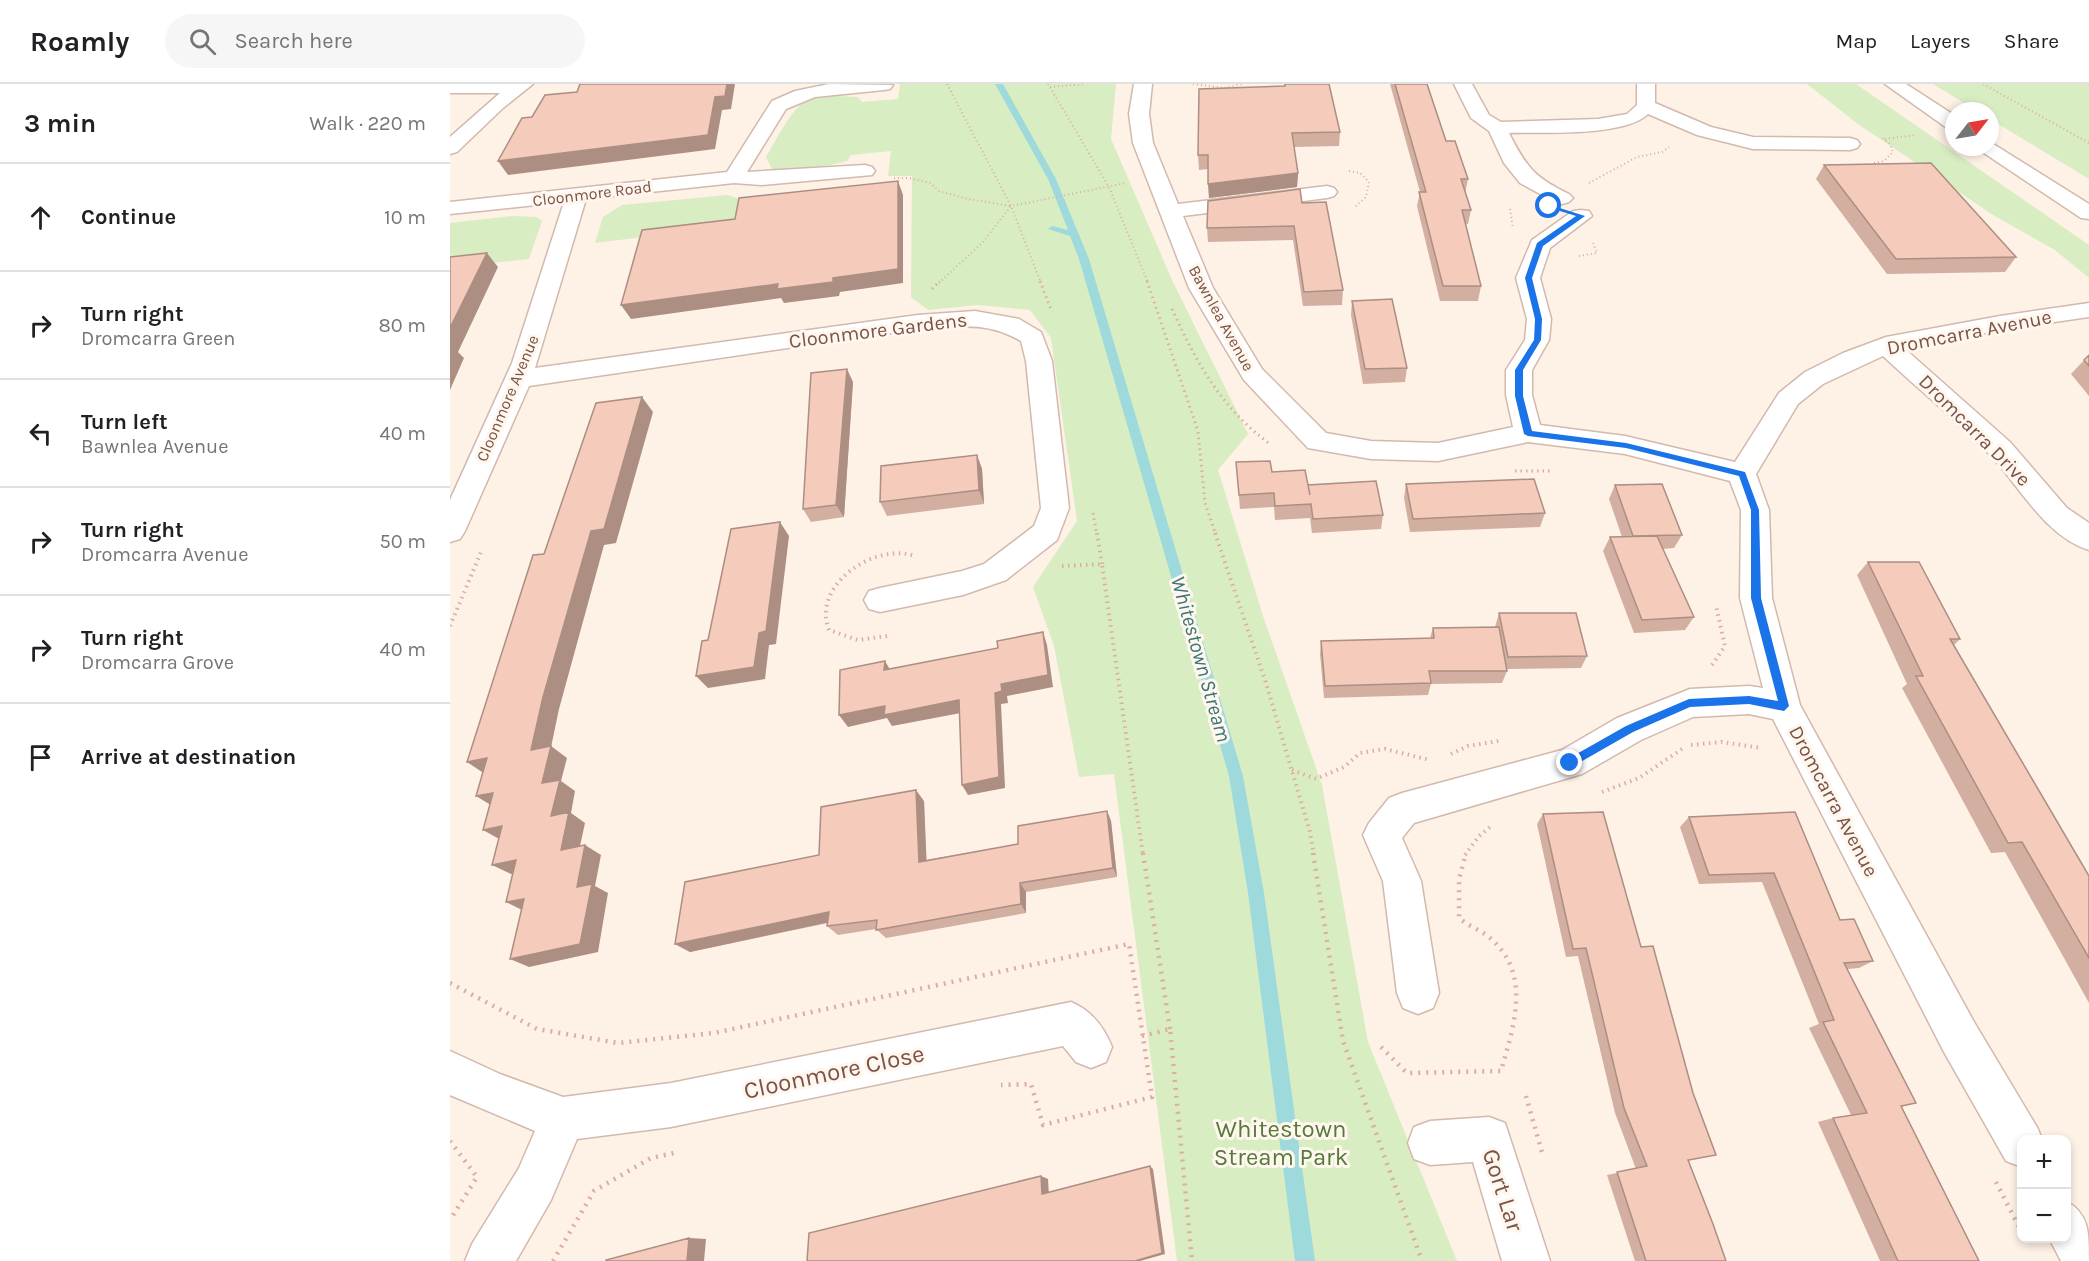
<!DOCTYPE html>
<meta charset="utf-8">
<style>
body{margin:0;font-family:Karla,sans-serif;background:#f6f6f6;color:#202124}
.controls{position:absolute;right:18px;bottom:18px;display:grid;overflow:hidden;border-radius:12px;box-shadow:0 3px 9px #0003}
.controls button{width:54px;height:54px;display:grid;place-items:center;padding:0;border:0;border-bottom:2px solid #e0e0e0;background:#fff;color:#202124;font:30px sans-serif}
.compass{position:absolute;left:1495px;top:18px;width:54px;height:54px;border-radius:50%;background:#fff;box-shadow:0 3px 9px #0003;rotate:59deg}
.stop{position:absolute;width:18px;height:18px;margin:-14px;border:4px solid #1a73e8;border-radius:50%;background:#fff}
.stop.end{background:#1a73e8;border-color:#fff;box-shadow:0 2px 6px #0008}
.list{margin:0;padding:0;list-style:none}
h2{display:flex;justify-content:space-between;align-items:center;height:78px;margin:0;padding:0 24px;font-size:26px}
h2 small{font-size:20px;font-weight:400;color:#757577}
.list li{display:grid;grid-template-columns:39px 1fr auto;gap:18px;align-items:center;box-sizing:border-box;height:108px;padding:0 24px;border-top:2px solid #e0e0e0}
.list b{display:block;font-size:22px;white-space:nowrap}
.list p{margin:0;font-size:20px;white-space:nowrap;color:#757577}
.list em{font-size:20px;font-style:normal;color:#757577}
.icon{flex:none;width:33px;height:33px;fill:none;stroke:currentColor;stroke-width:2;stroke-linecap:round;stroke-linejoin:round}
.map{position:relative;flex:none;width:1639px;height:1177px;overflow:hidden}
header{display:flex;align-items:center;gap:36px;box-sizing:border-box;height:84px;padding:0 30px;background:#fff;border-bottom:2px solid #e0e0e0}
header strong{font-size:28px}
nav{display:flex;gap:33px;margin-inline-start:auto;font-size:21px}
.search{width:420px;height:54px;background:#f6f6f6;display:flex;align-items:center;gap:15px;box-sizing:border-box;padding:0 21px;border-radius:33px;color:#757577;font-size:22px}
main{display:flex}
aside{flex:1;background:#fff}
.map>svg:first-child{display:block}
</style>
<header>
<strong>Roamly</strong>
<div class="search"><svg class="icon" aria-label="search" viewBox="0 0 24 24"><circle cx="10" cy="10" r="6"/><path d="M15 15l6 6"/></svg>Search here</div>
<nav><a>Map</a><a>Layers</a><a>Share</a></nav>
</header>
<main>
<aside>
<h2>3 min<small>Walk · 220 m</small></h2>
<ul class="list">
<li><svg class="icon" aria-label="ahead" viewBox="0 0 24 24"><path d="M12 20V5M6 11l6-6 6 6"/></svg><div><b>Continue</b></div><em>10 m</em></li>
<li><svg class="icon" aria-label="right" viewBox="0 0 24 24"><path d="M7 20v-9h11M14 6l5 5-5 5"/></svg><div><b>Turn right</b><p>Dromcarra Green</p></div><em>80 m</em></li>
<li><svg class="icon" aria-label="left" viewBox="0 0 24 24"><path d="M17 20v-9H6M10 6l-5 5 5 5"/></svg><div><b>Turn left</b><p>Bawnlea Avenue</p></div><em>40 m</em></li>
<li><svg class="icon" aria-label="right" viewBox="0 0 24 24"><path d="M7 20v-9h11M14 6l5 5-5 5"/></svg><div><b>Turn right</b><p>Dromcarra Avenue</p></div><em>50 m</em></li>
<li><svg class="icon" aria-label="right" viewBox="0 0 24 24"><path d="M7 20v-9h11M14 6l5 5-5 5"/></svg><div><b>Turn right</b><p>Dromcarra Grove</p></div><em>40 m</em></li>
<li><svg class="icon" aria-label="arrive" viewBox="0 0 24 24"><path d="M6 21V4h12l-3 4 3 4H6"/></svg><div><b>Arrive at destination</b></div></li>
</ul>
</aside>
<div class="map">
<svg width="1639" height="1177" viewBox="0 0 1639 1177">
<rect width="100%" height="100%" fill="#fef1e6"/>
<!-- green -->
<path fill="#d9edc3" d="M450 0H666L661 55 723 198 798 350 768 386 813 532 872 701 918 958 1007 1177H727L664 690 629 693 604 562 583 503 627 437 601 254 580 226 528 221 478 226 461 213 462 92H438L441 67 401 71 397 77C373 84 347 85 322 85L316 73C324 60 341 25 355 18 369 11 393 12 408 13L412 18 448 15Z
M1357 0H1406L1639 161V194L1605 166 1543 131 1408 40Z
M1483 0H1639V95L1540 35V27H1527Z
M277 111 290 115 283 142 145 159 153 133 172 121Z
M63 132 86 133 92 137 79 175 0 183V139Z"/>
<g fill="none" stroke-linecap="round" stroke-linejoin="round">
<!-- stream -->
<path fill="#9edadc" fill-rule="evenodd" d="M545 0H553L606 95 639 175 793 692 814 809 865 1177H845L798 809 779 692 629 175 620 152 598 145 602 142 618 146 598 95Z"/>
<defs>
<path id="minor" d="M0 0H83L53 24 7 68 0 70V53L50 9H0Z
M379 0 443 1 440 5 434 6 365 13 336 25 297 88 415 81 422 83 425 87 422 91 311 101 284 99 136 115 85 284 468 231 525 227 569 235 591 248 602 277 619 424 607 456 556 496 513 511 430 528 419 525 414 516 419 507 430 504 512 487 534 480 584 442 591 424 576 277 571 257C535 236 507 243 468 245L79 302 15 447 10 455 0 458V416L62 279 114 118 0 130V118L277 88 322 17 345 7Z
M684 0H702L699 30 703 59 728 120 877 102 884 104 887 108 884 112 877 114 733 132 763 204 812 285 876 349 921 357 988 359 1063 343 1056 311V286L1075 256 1077 235 1066 194 1082 156 1123 127 1131 126 1139 127 1142 132 1100 164 1090 194 1101 235 1099 256 1082 286V311L1090 341 1175 352 1285 378 1329 309 1355 288 1393 269 1436 253 1550 232 1639 219V233L1550 246 1455 265 1560 358 1617 424 1639 439V466C1596 453 1570 403 1541 372 1507 336 1468 305 1433 272L1373 300 1348 320 1306 390 1319 426 1322 514 1350 621 1524 938 1588 1045 1592 1056H1572V1083L1556 1077 1494 968 1323 635 1299 630 1243 633 1191 656 1132 690 964 739 952 754 971 797 989 909 983 924 968 930 953 924 947 909 933 797 913 751 919 739 939 714 952 709 1112 666 1167 634 1240 605 1299 602 1313 604 1290 514 1291 426 1280 397 1175 370 1078 358 988 377 921 375 858 364 794 296 739 204 683 59 679 30Z
M1004 0H1022L1039 31 1051 38 1148 35 1177 30 1187 21V0H1205V19L1261 43 1303 53 1400 54 1407 56 1410 60 1407 64 1400 66 1303 65 1247 51 1198 30C1174 53 1094 48 1059 49 1076 83 1085 94 1119 110L1123 114 1119 118 1112 120 1105 118 1070 99 1054 79 1039 47 1021 34Z
M621 918C642 927 654 943 662 963L656 978 641 984 626 978 613 962 221 1043 127 1055 101 1116 66 1177H15L22 1160 69 1084 85 1047 0 1011V967L50 990 113 1013 221 999Z
M1039 1033 1055 1039 1100 1177H1052L1023 1078 980 1081 964 1075 958 1059 964 1043 980 1037Z
M1616 1117C1639 1130 1639 1147 1639 1177H1611L1599 1154H1616Z"/>
<path id="tertiary" d="M1435 0H1456L1504 31V46L1497 44Z
M1540 58 1639 120V135L1631 134 1531 67 1528 63H1540Z"/>
</defs>
<!-- minor casing -->
<use href="#minor" stroke="#d3b9ad" stroke-width="3"/>
<!-- tertiary casing -->
<use href="#tertiary" stroke="#d3b9ad" stroke-width="3"/>
<!-- path-far3 -->
<path stroke="#dbae9e" stroke-width="2" stroke-dasharray="1 3" stroke-linecap="butt" d="M497 0 561 122 591 199
M598 0 659 103 698 199
M743 0 774 4 792 0
M1533 0 1639 59
M600 3 635 0
M1435 55 1466 51
M1424 79 1434 77 1443 68 1440 60 1431 53
M899 87 910 89 919 98 916 113 905 123
M444 94H459L480 99 489 107 518 115 561 122
M1139 99 1187 73 1212 68 1219 63
M1060 125 1063 145
M1129 172 1147 169 1143 159
M489 199 533 158 561 122 676 99"/>
<!-- path-far2 -->
<path stroke="#dbae9e" stroke-width="3" stroke-dasharray="1.5 4" stroke-linecap="butt" d="M590 197 602 228
M697 197 748 347 755 419 766 451
M482 205 490 197
M722 225C746 278 772 325 820 360
M1065 387H1102
M643 429 647 451"/>
<!-- path-far1 -->
<path stroke="#dbae9e" stroke-width="4" stroke-dasharray="1.5 4.5" stroke-linecap="butt" d="M647 449 652 480
M765 449 816 599 860 748 864 771
M612 482 652 480 693 771
M0 542 31 468
M437 552 408 556 379 546C361 501 425 458 465 472
M1262 581 1275 562 1266 522
M1241 661 1272 658 1311 664
M1001 670 1018 662 1049 657
M842 686 866 695 894 683 910 669 935 665 980 676
M1152 708 1189 694 1232 665
M1015 771 1029 752 1040 743"/>
<!-- path -->
<path stroke="#dbae9e" stroke-width="4.5" stroke-dasharray="2 6" stroke-linecap="butt" d="M693 769 720 945
M863 769 893 957 972 1177
M0 899 87 945 168 959 264 949 679 860 702 1013 593 1041 581 1000 551 1001
M692 952 720 945 742 1177
M931 963 957 989 1051 987C1064 941 1082 890 1040 854 1031 846 1018 842 1009 834V795L1016 769
M1076 1012 1093 1072
M0 1057 27 1093 0 1136
M1546 1098 1572 1149
M103 1177 144 1107 201 1074 224 1069"/>
<!-- minor -->
<use href="#minor" fill="#fff" fill-rule="evenodd"/>
<!-- tertiary -->
<use href="#tertiary" fill="#fff" fill-rule="evenodd"/>
</g>
<!-- wall -->
<path fill="#d3afa1" d="M834 0H879L890 48 889 62 844 63 848 89 847 103 759 114 758 85 749 86 748 71 834 2Z
M940 0H977L996 57 1018 95 1015 109 1021 126 1018 140H1016L1031 202 1028 217H990L967 122 970 108Z
M1374 81 1566 173 1555 188 1437 190 1366 95Z
M852 119 893 206 892 221 853 222 843 156 758 158 757 144Z
M902 217 957 284 955 298 913 300 901 231Z
M1639 271V312L1621 290Z
M403 298 394 433 361 438 353 425Z
M527 371 532 385 534 420 437 432 430 418Z
M786 378 822 388 933 431 931 445 862 449 860 434 825 436 824 423 790 425Z
M956 400 1095 429 1090 443 960 448 954 414Z
M1165 401 1232 451 1224 464 1213 465 1244 533 1235 546 1184 549 1153 467 1160 453H1172L1159 415Z
M1418 478 1510 555 1504 561 1639 792V919L1555 768 1541 769 1452 604 1457 600 1407 491Z
M1049 529 1137 572 1131 584 1057 585V587L1052 599 981 600 978 611 874 614 870 570 871 557 980 554 983 544 1045 543Z
M474 717 476 776 568 760 657 727 661 737 667 793 576 808V829L436 854 426 845 388 851 377 842 378 839 240 868 225 860 369 771Z
M1345 728 1390 836 1423 877 1409 884 1397 885 1466 1019 1451 1023 1529 1177H1430L1368 1038 1383 1034 1401 1031 1359 944 1369 940 1312 798 1249 800 1230 743 1239 733Z
M1093 730 1191 863 1243 1009 1266 1071 1238 1077 1276 1177H1185L1157 1091 1186 1085 1165 1029 1128 872 1116 873 1087 740Z"/>
<!-- shaded-wall -->
<path fill="#ac8e83" d="M277 0H285L281 25 272 26 265 65 58 91 48 77Z
M848 89 847 103 759 114 758 100Z
M448 97 453 111V199L390 208 389 212 334 219 331 214 181 235 171 221 328 200 383 194Z
M37 169 48 183 8 268 14 274 0 306V244Z
M397 285 403 298 394 433 386 421Z
M192 313 203 328 166 459 154 461 109 625 100 668 101 662 117 674 111 697 125 707 121 729 135 739 127 776 111 766 92 699 81 666 93 613 141 447Z
M527 371 532 385 534 420 529 406Z
M330 438 339 452 326 560 319 561 315 595 258 604 246 592 309 549Z
M593 548 597 561 603 603 557 612 558 619 551 620 555 704 518 711 512 701 545 609Z
M435 577 442 589 434 586Z
M509 616 516 628 442 642 437 634 398 643 389 631 435 622Z
M37 674 35 690 17 678Z
M466 706 474 717 477 787 469 778Z
M43 709 44 723 26 712Z
M657 727 661 737 667 793 663 784Z
M52 742 51 756 33 746Z
M135 761 151 771 145 802 158 809 148 868 79 883 60 875 127 803Z
M66 776 83 786 61 790 42 781Z
M570 799 576 808V829L571 820Z
M74 815V827L56 818Z
M379 828 389 836 240 868 225 860Z
M700 1082 703 1085 715 1170 690 1177H685Z
M591 1092 598 1095 599 1112 592 1110Z
M239 1154 256 1155 254 1177H237Z"/>
<!-- building -->
<path fill="#f5cbbb" stroke="#ac8e83" stroke-width="1.5" d="M130 0H277L275 12 265 13 258 51 48 77 72 34 82 33 95 11 127 8Z
M835 0H879L890 48 842 49 848 89 758 100V71H748L749 5 835 2Z
M945 0H977L996 57H1005L1018 95H1011L1021 126H1012L1031 202H993L969 108H976Z
M1481 79 1566 173 1446 175 1374 81Z
M448 97V185L383 194V198L327 205 328 200 171 221 192 146 285 135 289 114Z
M850 105 852 119 876 118 893 206 854 208 844 142 757 144 758 117Z
M37 169 0 244V173Z
M942 215 957 284 915 285 902 217Z
M1639 271V282L1634 276Z
M397 285 386 421 353 425 361 289Z
M192 313 154 445 141 447 93 613 81 666 101 662 92 699 110 696 101 732 119 728 111 766 135 761 127 803 142 800 130 860 60 875 74 815 56 818 66 776 42 781 52 742 33 746 43 709 26 712 37 674 17 678 83 471 94 470 146 319Z
M527 371 529 406 430 418 431 382Z
M820 377 822 388 855 386 860 411 858 401 926 397 933 431 863 435 861 420 825 422 824 409 789 411 786 378Z
M1084 395 1095 429 963 435 956 400Z
M1212 400 1232 451 1183 452 1165 401Z
M330 438 316 547 309 549 304 583 246 592 252 557 258 556 281 445Z
M1207 452 1244 533 1192 536 1160 453Z
M1418 478H1469L1510 555H1500L1639 792V874L1572 758 1558 759 1466 592H1473Z
M1049 529H1126L1137 572 1058 573Z
M1049 543 1057 587H979L981 599 875 602 871 557 984 554 983 544Z
M593 548 598 591 551 600 552 607 545 609 549 693 512 701 509 616 434 631 435 622 389 631 390 586 435 577 434 586 548 564 547 557Z
M466 706 469 778 568 760V742L657 727 663 784 570 799 571 820 426 846 427 836 377 842 379 828 225 860 235 798 369 771 371 723Z
M1153 728 1191 863 1203 862 1243 1009 1266 1071 1238 1076 1263 1140 1276 1177H1196L1167 1088 1197 1082 1174 1024 1136 864 1123 865 1093 730Z
M1345 728 1390 836 1404 835 1423 877 1394 879 1466 1019 1451 1022 1529 1177H1448L1383 1034 1417 1029 1373 938 1384 936 1324 789 1259 791 1239 733Z
M700 1082 712 1169 685 1177H357L359 1149 591 1092 592 1110Z
M239 1154 237 1177H156V1176Z"/>
<!-- route -->
<path fill="#1a73e8" d="M1097 120 1135 132 1093 162 1082 194 1092 235 1091 256 1073 286V312L1082 347 1176 359 1295 388 1309 426 1311 514 1339 622 1334 627 1299 620 1240 623 1183 648 1120 684 1115 679 1116 676 1176 642 1239 615 1299 612 1328 617 1301 514V426L1289 392 1176 364 1078 352 1074 350 1065 312V286L1084 256 1085 235 1075 194 1087 159 1126 132 1097 123Z"/>
<g text-anchor="middle" stroke-width="6" stroke-linejoin="round" paint-order="stroke">
<!-- far-street labels -->
<g font-size="16" fill="#795348" stroke="#fff6ed">
<text transform="translate(142 109) rotate(-7)" y="6">Cloonmore Road</text>
<text transform="translate(772 234) rotate(61)" y="6">Bawnlea Avenue</text>
<text transform="translate(57 314) rotate(-67)" y="6">Cloonmore Avenue</text>
</g>
<!-- street labels -->
<g font-size="20" fill="#795348" stroke="#fff6ed">
<text transform="translate(428 246) rotate(-7)" y="7">Cloonmore Gardens</text>
<text transform="translate(1519 248) rotate(-11)" y="7">Dromcarra Avenue</text>
<text transform="translate(1525 346) rotate(45)" y="7">Dromcarra Drive</text>
<text transform="translate(1384 717) rotate(62)" y="7">Dromcarra Avenue</text>
</g>
<!-- water labels -->
<g font-size="21" font-style="italic" fill="#387678" stroke="#fff6ed">
<text transform="translate(751 575) rotate(74)" y="7">Whitestown Stream</text>
</g>
<!-- near-street labels -->
<g font-size="24" fill="#795348" stroke="#fff6ed">
<text transform="translate(384 988) rotate(-12)" y="8">Cloonmore Close</text>
<text transform="translate(1053 1106) rotate(72)" y="8">Gort Lar</text>
</g>
<!-- near-park labels -->
<g font-size="24" fill="#567a3c" stroke="#fff6ed">
<text x="831" y="1053">Whitestown<tspan x="831" dy="28">Stream Park</tspan></text>
</g>
</g>
</svg>
<div class="controls">
<button>+</button>
<button>−</button>
</div>
<svg class="compass" viewBox="-18 -18 36 36"><path d="M0-13l5 13h-10z" fill="#e53935"/><path d="M0 13l5-13h-10z" fill="#757577"/></svg>
<div class="stop" style="left:1099px;top:122px"></div>
<div class="stop end" style="left:1120px;top:679px"></div>
</div>
</main>
